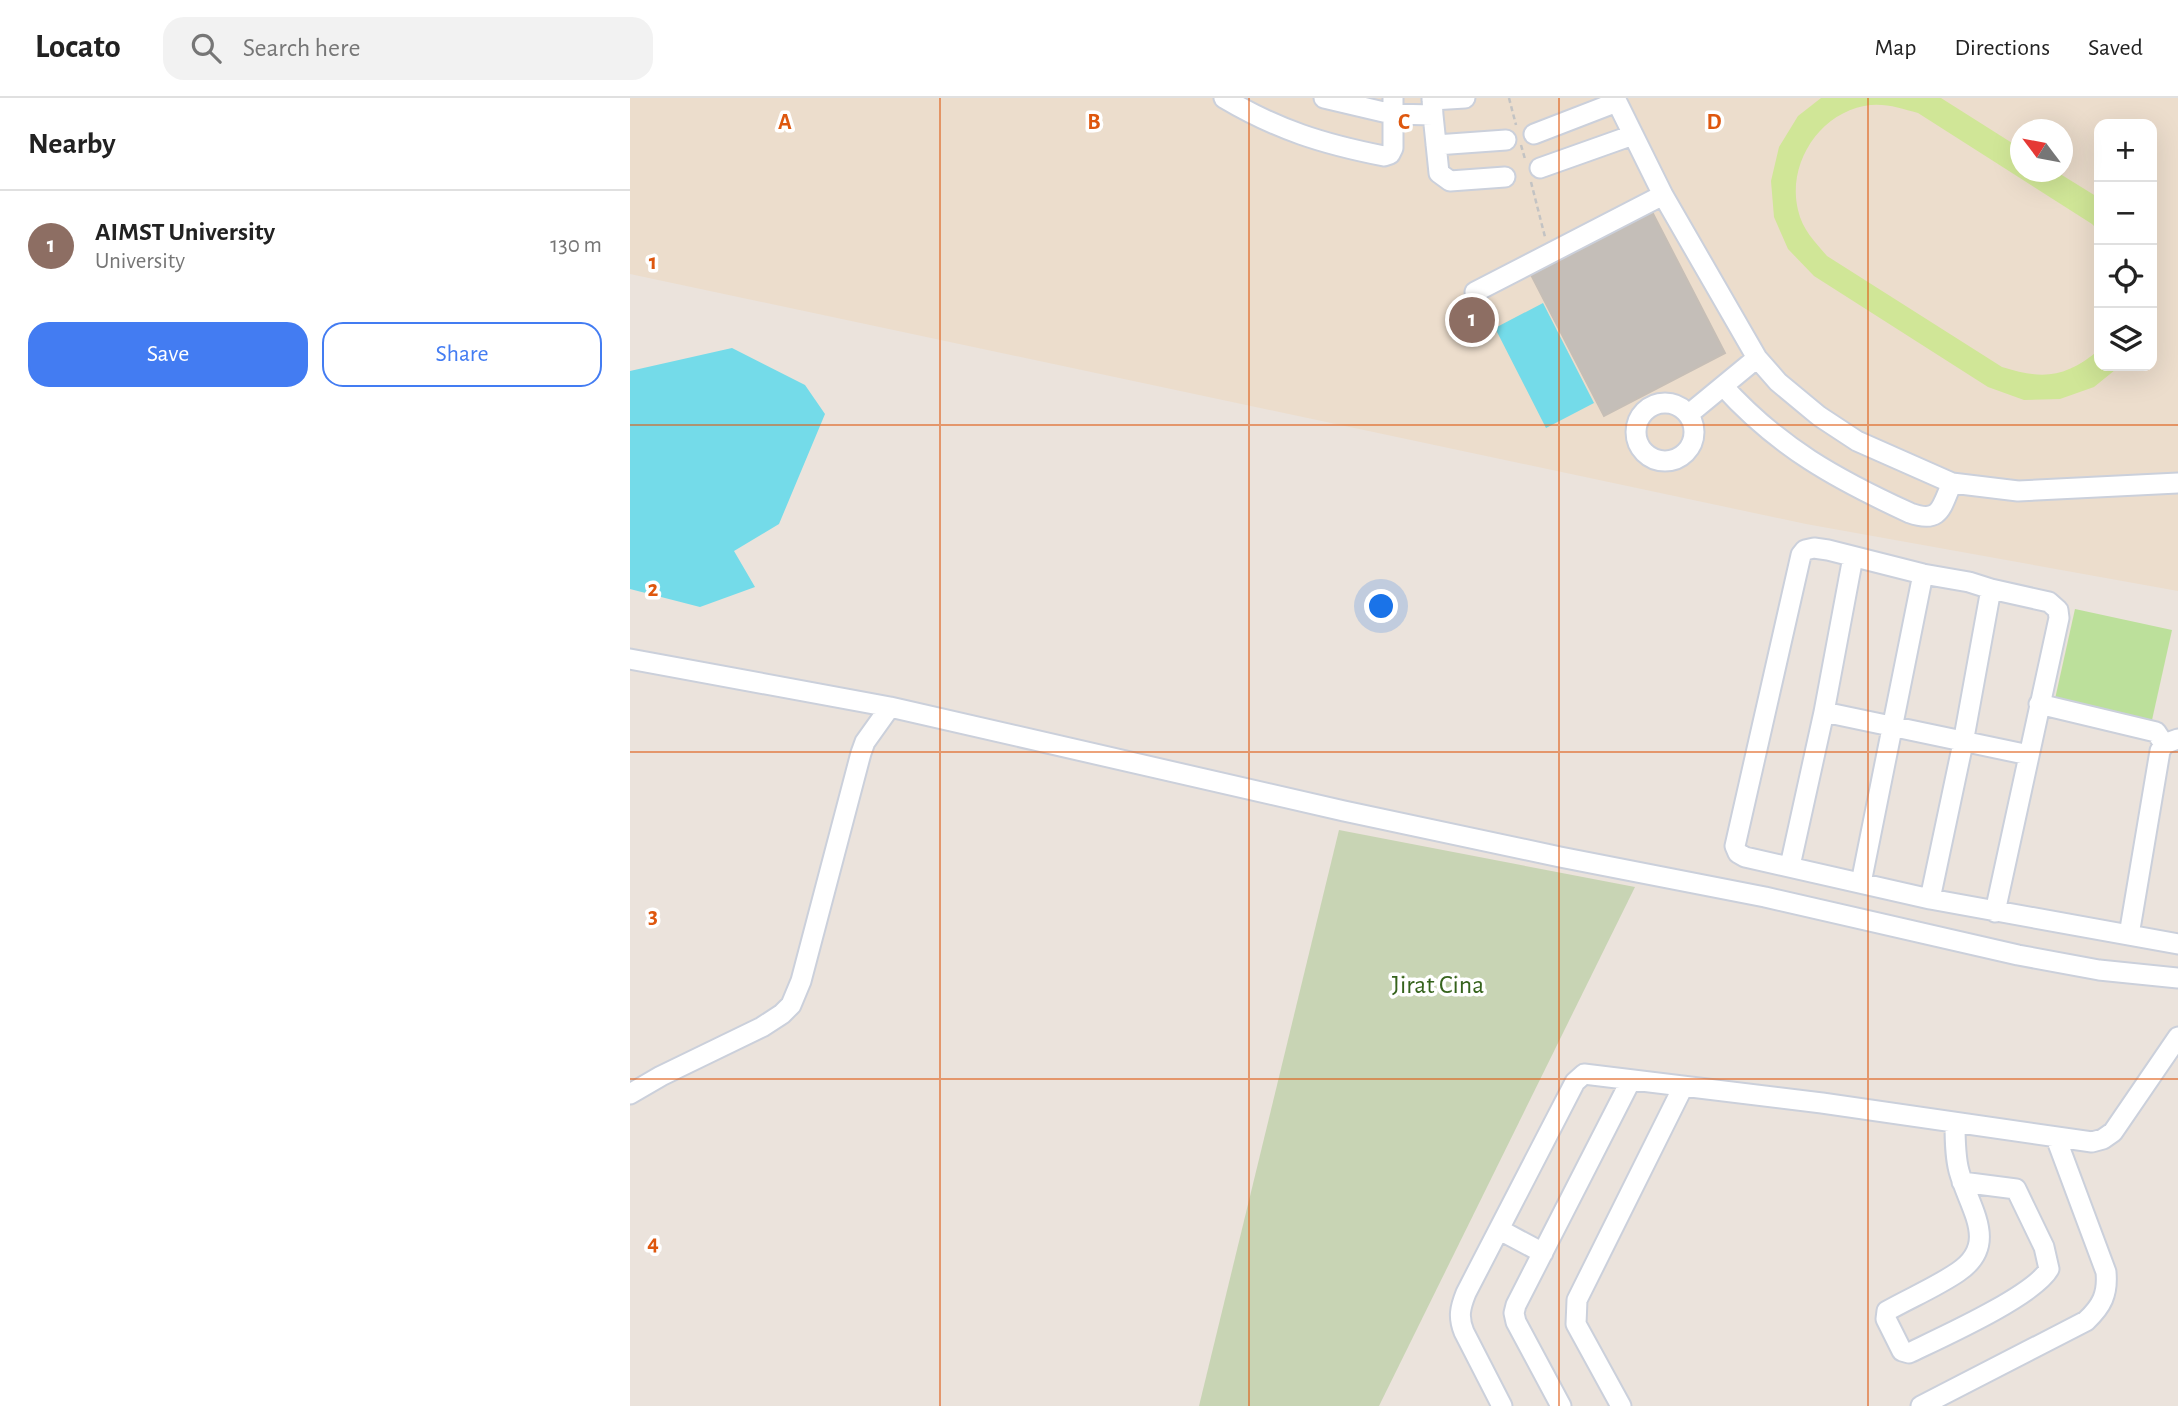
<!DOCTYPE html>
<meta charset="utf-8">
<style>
body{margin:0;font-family:"Alegreya Sans",sans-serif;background:#f2f2f2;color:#222}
.controls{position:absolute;right:21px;top:21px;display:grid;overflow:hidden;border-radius:14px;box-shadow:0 7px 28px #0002}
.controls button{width:63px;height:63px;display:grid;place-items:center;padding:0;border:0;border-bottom:2px solid #e0e0e0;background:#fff;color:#222;font:35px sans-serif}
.compass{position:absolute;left:1380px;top:21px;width:63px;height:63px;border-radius:50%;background:#fff;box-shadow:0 7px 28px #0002;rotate:302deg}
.you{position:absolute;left:752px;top:509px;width:24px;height:24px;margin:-18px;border:5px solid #fff;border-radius:50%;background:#1a73e8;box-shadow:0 0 0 10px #1a73e833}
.badge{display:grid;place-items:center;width:46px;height:46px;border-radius:50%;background:#437cf2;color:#fff;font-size:23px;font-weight:700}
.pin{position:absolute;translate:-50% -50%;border:4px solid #fff;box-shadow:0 2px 7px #0006}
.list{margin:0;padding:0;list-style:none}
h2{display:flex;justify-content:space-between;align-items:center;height:91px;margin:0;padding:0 28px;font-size:30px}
h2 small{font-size:23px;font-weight:400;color:#767676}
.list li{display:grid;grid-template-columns:46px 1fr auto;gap:21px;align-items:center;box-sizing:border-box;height:112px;padding:0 28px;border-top:2px solid #e0e0e0}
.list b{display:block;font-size:26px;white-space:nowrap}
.list p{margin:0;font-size:23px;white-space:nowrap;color:#767676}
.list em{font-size:23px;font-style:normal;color:#767676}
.actions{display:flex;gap:14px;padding:21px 28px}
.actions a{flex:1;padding:16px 0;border:2px solid #437cf2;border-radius:21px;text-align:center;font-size:24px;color:#437cf2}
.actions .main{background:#437cf2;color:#fff}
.icon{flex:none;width:38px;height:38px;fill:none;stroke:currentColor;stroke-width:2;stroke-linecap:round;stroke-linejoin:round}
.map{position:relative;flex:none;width:1548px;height:1308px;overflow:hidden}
header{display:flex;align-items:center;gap:42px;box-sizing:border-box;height:98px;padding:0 35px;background:#fff;border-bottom:2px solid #e0e0e0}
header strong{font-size:33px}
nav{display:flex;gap:38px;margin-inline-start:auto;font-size:24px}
.search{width:490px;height:63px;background:#f2f2f2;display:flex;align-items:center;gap:18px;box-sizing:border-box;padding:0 24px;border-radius:21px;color:#767676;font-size:26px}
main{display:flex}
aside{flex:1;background:#fff}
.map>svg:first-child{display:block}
</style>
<header>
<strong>Locato</strong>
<div class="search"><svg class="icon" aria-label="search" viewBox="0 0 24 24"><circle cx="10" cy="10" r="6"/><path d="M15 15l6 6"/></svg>Search here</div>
<nav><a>Map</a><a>Directions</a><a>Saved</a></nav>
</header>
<main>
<aside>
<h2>Nearby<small></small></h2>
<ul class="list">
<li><span class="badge" style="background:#8d6e63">1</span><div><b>AIMST University</b><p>University</p></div><em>130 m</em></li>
</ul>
<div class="actions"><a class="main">Save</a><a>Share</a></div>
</aside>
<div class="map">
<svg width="1548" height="1308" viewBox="0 0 1548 1308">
<rect width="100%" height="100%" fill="#ebe3dc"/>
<!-- education -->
<path fill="#ecddcc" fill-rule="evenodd" d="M0 0H1548V493L1176 426 0 176ZM1469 26H1522V268H1469ZM1391 32H1433V74H1391Z"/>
<!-- green -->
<path fill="#bce09b" d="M1445 511 1542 532 1522 622 1425 601Z"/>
<!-- cemetery -->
<path fill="#c8d4b4" d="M709 732 1005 789 749 1308H569Z"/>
<!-- pitch -->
<path fill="#d0e697" d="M1191 0H1311L1390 50 1391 74H1427L1469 100V133L1462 126 1288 15C1270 10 1253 4 1234 8 1188 17 1157 67 1168 112 1172 131 1185 144 1197 158L1372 269C1413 282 1435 280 1469 252V268H1490L1464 289 1430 301 1394 302 1358 289 1184 178 1158 151 1144 119 1141 83 1149 49 1168 18Z"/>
<!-- water -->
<path fill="#74dbe9" d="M913 205 964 305 916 330 865 230Z
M102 250 175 287 195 316 149 426 104 453 125 489 70 509 0 491V273Z"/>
<!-- building -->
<path fill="#c4beb8" stroke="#c6beb6" stroke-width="2" d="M1019 108 1095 255 974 318 898 171Z"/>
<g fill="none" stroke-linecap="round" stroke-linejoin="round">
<defs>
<path id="minor" d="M594 0C648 32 693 46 754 58L760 56 763 50V0
M694 0 762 16 803 17 802 0
M985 0 1033 97 1127 260 1148 284 1189 318 1227 343 1322 385 1388 393 1548 385
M802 2 835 0
M803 17 809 75 820 83 875 79
M904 36 987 4
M806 47 876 42
M910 70 1003 37
M845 194 1033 97
M1093 288C1148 349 1206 381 1280 415 1311 426 1311 409 1322 385
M1006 334a29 29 0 1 1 58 0a29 29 0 1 1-58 0Z
M1059 316 1127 260
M1361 491 1339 484 1293 476 1198 452 1184 450 1175 452 1171 457 1105 748 1108 755 1115 759 1300 801 1548 846
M0 561 260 609 714 713 930 759 1135 799 1388 857 1469 872 1548 880
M1409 606 1526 634 1534 646
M1194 614 1399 657
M1160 768 1194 614 1223 459
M1231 785 1293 476
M1300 801 1333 645 1361 491 1419 504 1428 512 1429 520 1365 814
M1499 837 1530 653 1534 646 1548 641
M0 996 31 978 132 929 152 916 161 907 171 883 231 655 235 644 260 609
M1325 1025C1325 1041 1325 1058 1329 1073 1339 1110 1370 1146 1328 1174 1306 1189 1280 1200 1257 1213L1256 1221 1272 1253 1279 1255C1310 1240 1404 1198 1419 1171L1414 1149 1386 1091 1332 1084
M870 1132 913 1155
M872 1308 834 1234C828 1219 830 1210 836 1195L945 984 954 976 1192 1005 1462 1044 1473 1041 1483 1034 1548 939
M931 1308 886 1224 884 1215 886 1207 1001 982
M991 1308 946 1226 947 1202 1053 989
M1291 1308 1456 1223C1472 1208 1478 1196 1476 1174L1426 1040"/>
</defs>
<!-- minor casing -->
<use href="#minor" stroke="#cbd0db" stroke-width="23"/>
<!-- path -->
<path stroke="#c3c3c3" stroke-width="2.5" stroke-dasharray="5 3.5" stroke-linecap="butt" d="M879 0 886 27
M891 47 895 61
M901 84 915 139"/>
<!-- minor -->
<use href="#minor" stroke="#fff" stroke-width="19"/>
</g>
<!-- grid -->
<path fill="none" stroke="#de570e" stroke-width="2" stroke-opacity="0.55" d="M310 0V1308M619 0V1308M929 0V1308M1238 0V1308M0 327H1548M0 654H1548M0 981H1548"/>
<g text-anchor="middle" stroke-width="7" stroke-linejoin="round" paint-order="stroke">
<!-- park labels -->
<g font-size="26" fill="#36631d" stroke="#fff">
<text x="808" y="895">Jirat Cina</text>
</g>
</g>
<g font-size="23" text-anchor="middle" font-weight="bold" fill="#de570e" stroke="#fff" stroke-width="7" stroke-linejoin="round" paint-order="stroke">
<text x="155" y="31">A</text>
<text x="464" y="31">B</text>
<text x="774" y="31">C</text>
<text x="1084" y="31">D</text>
<text x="23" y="171">1</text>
<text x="23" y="498">2</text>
<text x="23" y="825">3</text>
<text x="23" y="1152">4</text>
</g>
</svg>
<div class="controls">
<button>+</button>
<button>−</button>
<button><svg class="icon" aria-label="locate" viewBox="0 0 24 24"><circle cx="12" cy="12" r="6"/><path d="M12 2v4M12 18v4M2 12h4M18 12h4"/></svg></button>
<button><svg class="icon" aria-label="layers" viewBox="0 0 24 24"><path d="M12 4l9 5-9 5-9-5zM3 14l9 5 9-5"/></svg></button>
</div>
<svg class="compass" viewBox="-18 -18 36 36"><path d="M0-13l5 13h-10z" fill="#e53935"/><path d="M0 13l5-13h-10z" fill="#767676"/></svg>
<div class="you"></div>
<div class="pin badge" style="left:842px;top:222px;background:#8d6e63">1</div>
</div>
</main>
